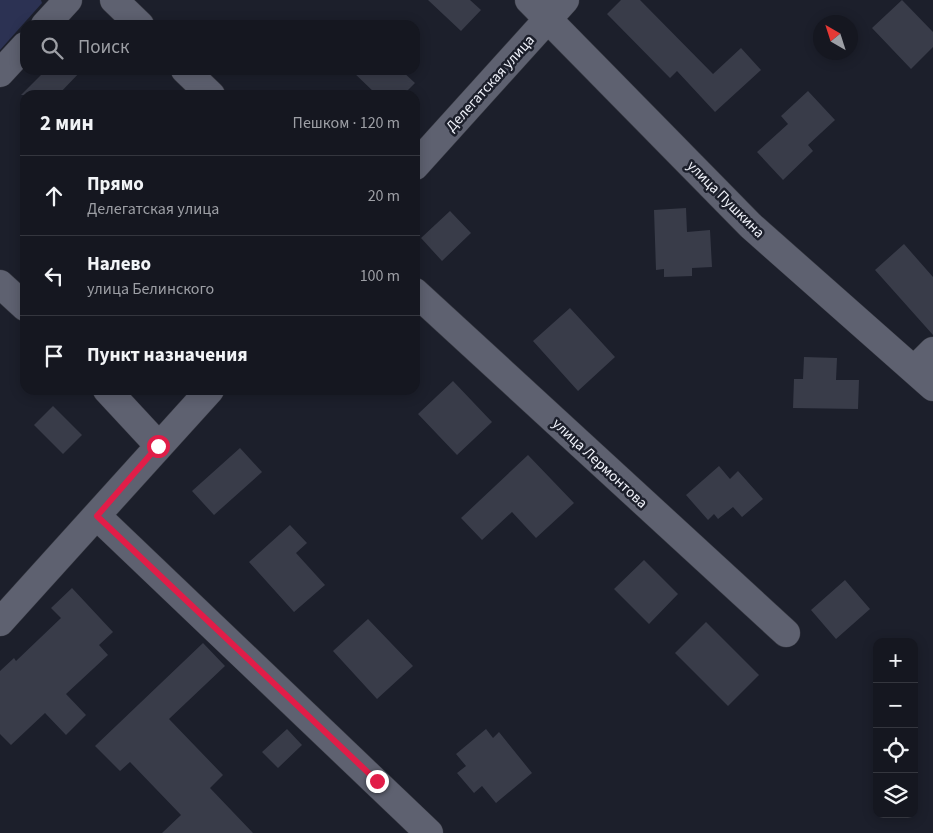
<!DOCTYPE html>
<html lang="ru">
<meta charset="utf-8">
<style>
body{margin:0;font-family:"Source Sans 3",sans-serif;background:#1e2029;color:#f1f3f6}
.controls{position:absolute;right:15px;bottom:15px;display:grid;overflow:hidden;border-radius:10px;box-shadow:0 2px 12px #0003}
.controls button{width:45px;height:45px;display:grid;place-items:center;padding:0;border:0;border-bottom:1px solid #34363e;background:#151720;color:#f1f3f6;font:25px sans-serif}
.compass{position:absolute;left:813px;top:15px;width:45px;height:45px;border-radius:50%;background:#151720;box-shadow:0 2px 12px #0003;rotate:321deg}
.stop{position:absolute;width:15px;height:15px;margin:-11px;border:4px solid #e11d48;border-radius:50%;background:#fff}
.stop.end{background:#e11d48;border-color:#fff;box-shadow:0 1px 5px #0008}
.list{margin:0;padding:0;list-style:none}
h2{display:flex;justify-content:space-between;align-items:center;height:65px;margin:0;padding:0 20px;font-size:21px}
h2 small{font-size:16px;font-weight:400;color:#9d9fa5}
.list li{display:grid;grid-template-columns:32px 1fr auto;gap:15px;align-items:center;box-sizing:border-box;height:80px;padding:0 20px;border-top:1px solid #34363e}
.list b{display:block;font-size:19px;white-space:nowrap}
.list p{margin:0;font-size:16px;white-space:nowrap;color:#9d9fa5}
.list em{font-size:16px;font-style:normal;color:#9d9fa5}
.icon{flex:none;width:28px;height:28px;fill:none;stroke:currentColor;stroke-width:2;stroke-linecap:round;stroke-linejoin:round}
.map{position:relative;flex:none;width:933px;height:833px;overflow:hidden}
.search{position:absolute;background:#151720;box-shadow:0 2px 12px #0003;left:20px;top:20px;width:400px;height:55px;display:flex;align-items:center;gap:12px;box-sizing:border-box;padding:0 18px;border-radius:15px;color:#9d9fa5;font-size:19px}
.panel{position:absolute;background:#151720;box-shadow:0 2px 12px #0003;left:20px;top:90px;width:400px;height:305px;border-radius:15px}
.map>svg:first-child{display:block}
</style>
<div class="map">
<svg width="933" height="833" viewBox="0 0 933 833">
<rect width="100%" height="100%" fill="#1c1f2b"/>
<!-- green -->
<path fill="#2c3253" d="M0 0H41L42 3 0 50Z"/>
<!-- building -->
<path fill="#393c49" d="M428 0H470L481 10 461 31Z
M621 0H640L713 74 741 48 761 70 715 112 677 71 670 78 607 14Z
M902 0 933 32V47L911 69 872 28Z
M46 70H82L58 95H21Z
M351 70H401L415 83 403 95H377Z
M808 91 835 120 808 145 813 151 783 180 757 152 788 124 781 116Z
M686 208 687 232 710 230 712 267 692 268V276L664 277V269L656 270 654 210Z
M450 211 471 233 442 261 421 238Z
M904 244 933 277V335L875 270Z
M570 308 615 357 578 391 533 341Z
M804 357 837 358 836 380H859L858 409 793 408 794 379H803Z
M453 381 492 422 457 455 418 414Z
M53 406 82 435 63 454 34 425Z
M240 448 262 472 214 515 192 491Z
M528 455 574 503 536 538 512 512 482 540 461 518Z
M719 466 730 479 738 471 763 499 742 517 733 507 718 519 714 514 708 520 686 495Z
M290 525 307 543 296 553 325 585 294 612 249 562Z
M644 560 678 594 649 624 614 589Z
M845 580 870 609 836 639 811 610Z
M72 588 113 632 99 645 108 655 66 694 86 715 66 735 45 713 11 745 0 734V671L14 658 16 661 61 618 51 608Z
M368 619 413 666 377 699 333 651Z
M706 622 759 675 728 706 675 653Z
M203 643 225 666 169 719 223 775 210 788 253 833H162L181 815 130 762 120 771 95 746Z
M287 729 302 745 278 768 262 752Z
M486 729 493 738 499 732 532 773 496 803 482 786 474 793 457 773 466 766 456 754Z"/>
<g fill="none" stroke-linecap="round" stroke-linejoin="round">
<defs>
<path id="minor" d="M114 0 140 25
M529 0 751 226 933 387
M45 25 68 0
M185 70 211 95
M0 73 25 46
M415 166 565 0
M0 284 25 307
M415 292 786 633
M914 370 933 351
M107 390 159 446
M97 516 429 833
M0 622 210 390"/>
</defs>
<!-- minor casing -->
<use href="#minor" stroke="#363841" stroke-width="29"/>
<!-- minor -->
<use href="#minor" stroke="#5e6170" stroke-width="28"/>
</g>
<g fill="none" stroke-linecap="round" stroke-linejoin="round">
<!-- route -->
<path stroke="#e11d48" stroke-width="6" d="M158 446 97 516 377 781"/>
</g>
<g text-anchor="middle" stroke-width="5" stroke-linejoin="round" paint-order="stroke">
<!-- street labels -->
<g font-size="15" fill="#f0f2fa" stroke="#1c1f2b">
<text transform="translate(490 83) rotate(-48)" y="5">Делегатская улица</text>
<text transform="translate(726 199) rotate(45)" y="5">улица Пушкина</text>
<text transform="translate(600 463) rotate(43)" y="5">улица Лермонтова</text>
</g>
</g>
</svg>
<div class="controls">
<button>+</button>
<button>−</button>
<button><svg class="icon" aria-label="locate" viewBox="0 0 24 24"><circle cx="12" cy="12" r="6"/><path d="M12 2v4M12 18v4M2 12h4M18 12h4"/></svg></button>
<button><svg class="icon" aria-label="layers" viewBox="0 0 24 24"><path d="M12 4l9 5-9 5-9-5zM3 14l9 5 9-5"/></svg></button>
</div>
<svg class="compass" viewBox="-18 -18 36 36"><path d="M0-13l5 13h-10z" fill="#e53935"/><path d="M0 13l5-13h-10z" fill="#9d9fa5"/></svg>
<div class="stop" style="left:158px;top:446px"></div>
<div class="stop end" style="left:377px;top:781px"></div>
<div class="search"><svg class="icon" aria-label="search" viewBox="0 0 24 24"><circle cx="10" cy="10" r="6"/><path d="M15 15l6 6"/></svg>Поиск</div>
<section class="panel">
<h2>2 мин<small>Пешком · 120 m</small></h2>
<ul class="list">
<li><svg class="icon" aria-label="ahead" viewBox="0 0 24 24"><path d="M12 20V5M6 11l6-6 6 6"/></svg><div><b>Прямо</b><p>Делегатская улица</p></div><em>20 m</em></li>
<li><svg class="icon" aria-label="left" viewBox="0 0 24 24"><path d="M17 20v-9H6M10 6l-5 5 5 5"/></svg><div><b>Налево</b><p>улица Белинского</p></div><em>100 m</em></li>
<li><svg class="icon" aria-label="arrive" viewBox="0 0 24 24"><path d="M6 21V4h12l-3 4 3 4H6"/></svg><div><b>Пункт назначения</b></div></li>
</ul>
</section>
</div>
